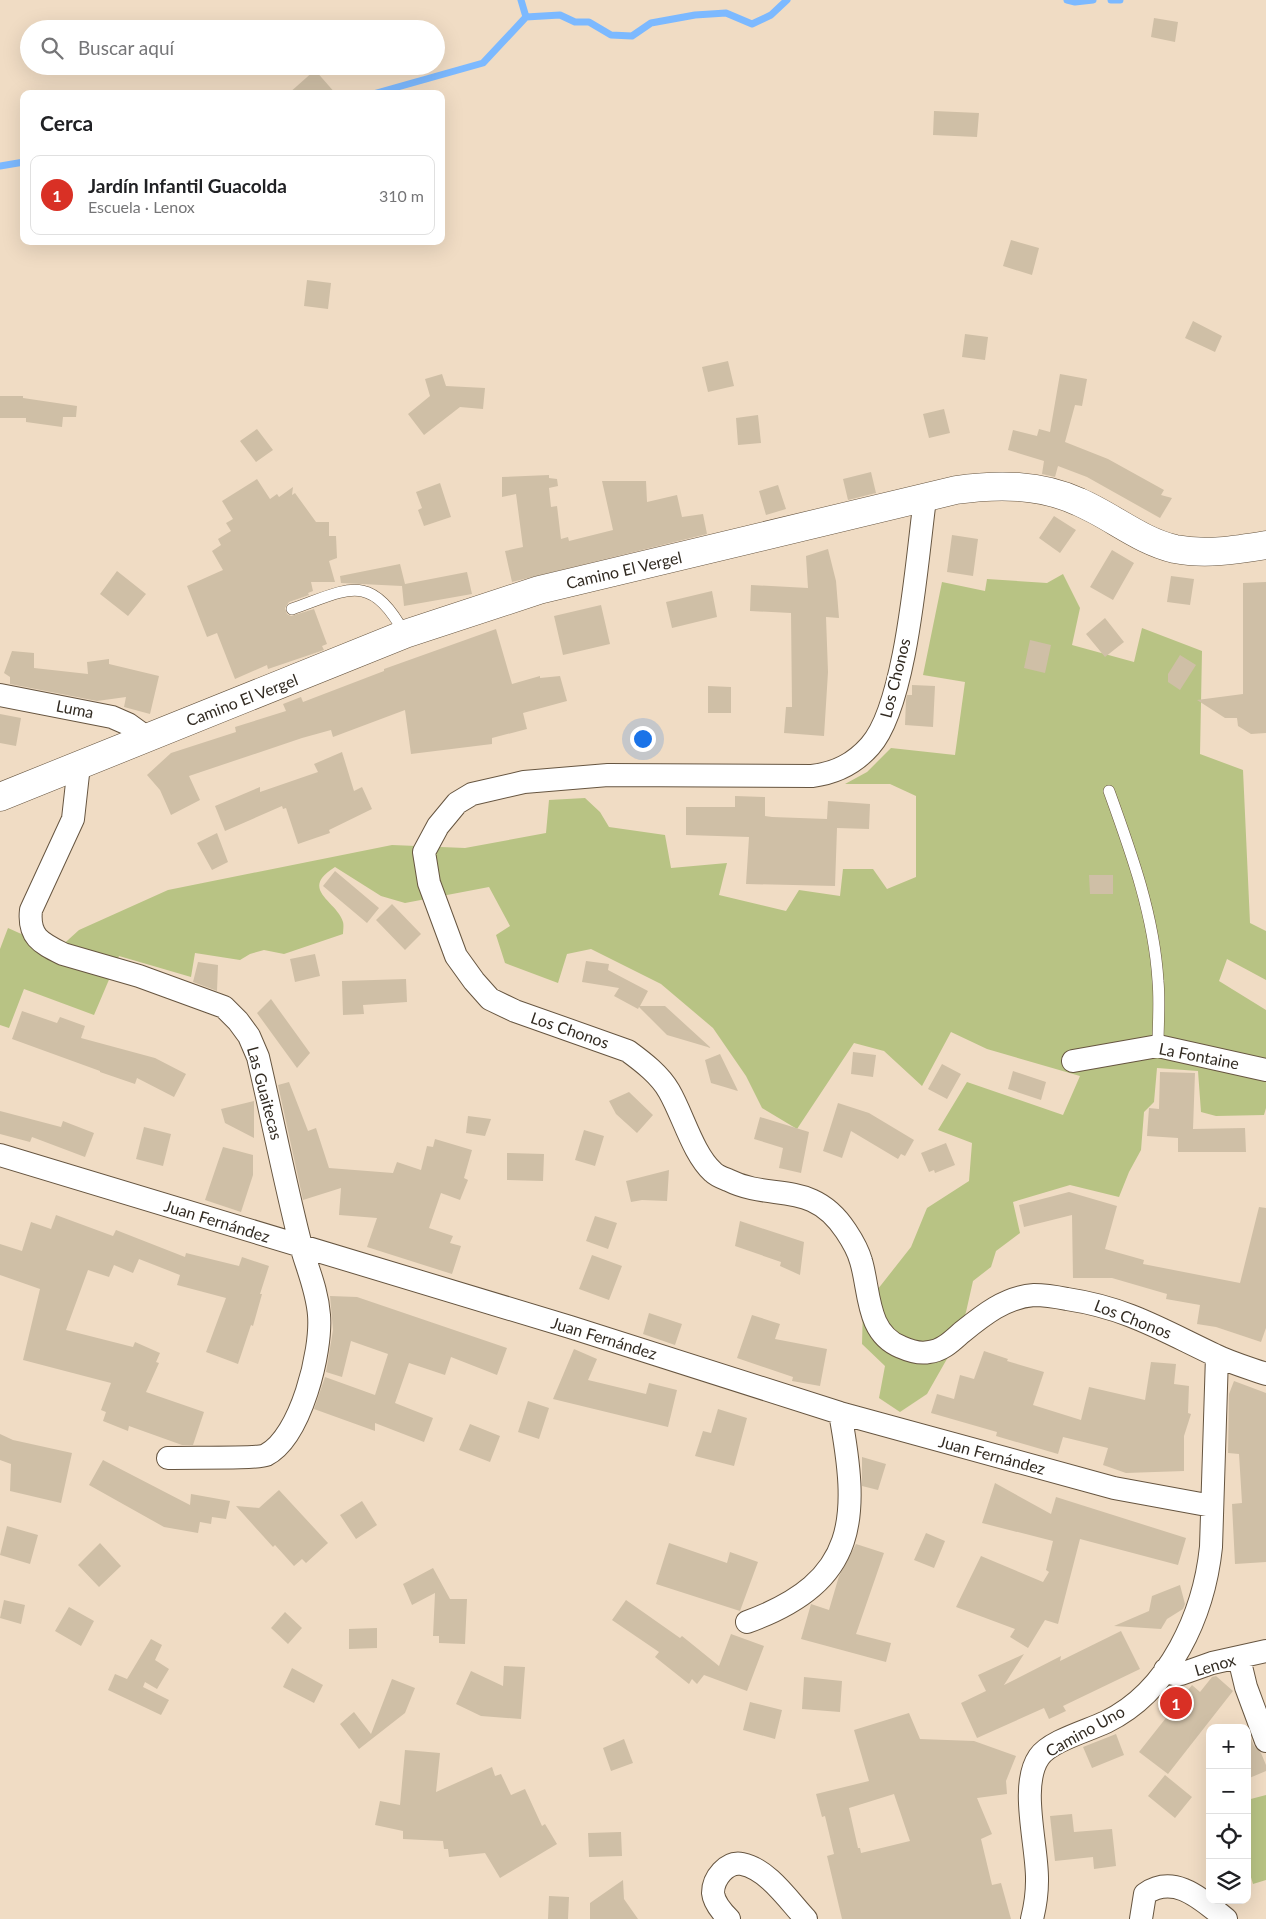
<!DOCTYPE html>
<html lang="es">
<meta charset="utf-8">
<style>
body{margin:0;font-family:Lato,sans-serif;background:#f2f2f2;color:#202124}
.controls{position:absolute;right:15px;bottom:15px;display:grid;overflow:hidden;border-radius:10px;box-shadow:0 5px 20px #0002}
.controls button{width:45px;height:45px;display:grid;place-items:center;padding:0;border:0;border-bottom:1px solid #e0e0e0;background:#fff;color:#202124;font:25px sans-serif}
.you{position:absolute;left:642px;top:738px;width:18px;height:18px;margin:-12px;border:4px solid #fff;border-radius:50%;background:#1a73e8;box-shadow:0 0 0 8px #1a73e833}
.badge{display:grid;place-items:center;width:32px;height:32px;border-radius:50%;background:#d93025;color:#fff;font-size:16px;font-weight:700}
.pin{position:absolute;translate:-50% -50%;border:2px solid #fff;box-shadow:0 1px 5px #0006}
.list{margin:0;padding:0;list-style:none}
h2{display:flex;justify-content:space-between;align-items:center;height:65px;margin:0;padding:0 20px;font-size:21px}
h2 small{font-size:16px;font-weight:400;color:#757577}
.list li{display:grid;grid-template-columns:32px 1fr auto;gap:15px;align-items:center;box-sizing:border-box;height:80px;margin:0 10px 10px;padding:0 10px;border:1px solid #e0e0e0;border-radius:10px}
.list b{display:block;font-size:19px;white-space:nowrap}
.list p{margin:0;font-size:16px;white-space:nowrap;color:#757577}
.list em{font-size:16px;font-style:normal;color:#757577}
.icon{flex:none;width:28px;height:28px;fill:none;stroke:currentColor;stroke-width:2;stroke-linecap:round;stroke-linejoin:round}
.map{position:relative;flex:none;width:1266px;height:1919px;overflow:hidden}
.search{position:absolute;background:#fff;box-shadow:0 5px 20px #0002;left:20px;top:20px;width:425px;height:55px;display:flex;align-items:center;gap:12px;box-sizing:border-box;padding:0 18px;border-radius:28px;color:#757577;font-size:19px}
.panel{position:absolute;background:#fff;box-shadow:0 5px 20px #0002;left:20px;top:90px;width:425px;height:155px;border-radius:10px}
.map>svg:first-child{display:block}
</style>
<div class="map">
<svg width="1266" height="1919" viewBox="0 0 1266 1919">
<rect width="100%" height="100%" fill="#f0dcc4"/>
<!-- green -->
<path fill="#b8c384" d="M1063 574 1080 608 1072 645 1134 662 1142 628 1202 651 1200 754 1243 770 1250 923 1266 931V980L1227 959 1219 981 1266 1010V1108L1264 1115 1216 1116 1201 1112 1198 1071 1157 1068 1154 1102 1144 1112 1141 1150 1129 1172 1119 1197 1070 1185 1013 1202 1020 1233 996 1251 991 1267 973 1281 966 1312 956 1343 927 1394 900 1412 879 1398 885 1366 862 1344 863 1308 911 1247 927 1208 969 1181 972 1143 938 1130 967 1082 1063 1115 1080 1076 987 1049 951 1032 922 1086 884 1051 854 1043 797 1129 762 1108 746 1076 713 1028 661 984 591 949 567 954 558 983 505 963 496 935 510 926 489 887 405 903 381 896 335 867C298 890 337 901 343 922 344 925 343 931 343 934L284 954 264 950 250 954 240 960 195 953 191 977 119 956 94 1015 24 989 9 1028 0 1025V949L8 928 57 950 79 930 168 890 392 845 465 848 546 833 549 800 585 798 600 812 609 827 665 835 671 868 727 863 719 895 786 911 799 890 840 896 843 869H873L887 889 916 877V796L890 784H845L867 772 891 748 955 755 965 682 923 675 942 582 985 591 987 579 1047 583Z
M1266 1795V1880L1253 1884 1247 1864V1800Z"/>
<g fill="none" stroke-linecap="round" stroke-linejoin="round">
<!-- stream -->
<path stroke="#7cb9ff" stroke-width="7" d="M521 0 526 17
M1067 0 1075 2 1093 0
M1111 0H1120
M373 94 483 63 526 17 560 15 575 22H589L611 35 632 36 651 23 695 15 726 13 752 24 771 15 787 0
M0 166 24 162"/>
</g>
<!-- building -->
<path fill="#cfbfa6" fill-rule="evenodd" d="M1154 18 1178 22 1175 42 1151 37Z
M315 70 336 94H288Z
M934 111 979 113 977 137 933 135Z
M1011 240 1039 248 1032 275 1003 266Z
M307 280 331 283 328 309 304 306Z
M1193 321 1222 336 1215 352 1185 338Z
M965 334 988 337 985 360 962 357Z
M728 361 734 386 708 392 702 367Z
M442 374 446 386 485 388 483 409 460 407 424 435 408 414 430 396 425 379Z
M1060 374 1087 379 1082 406 1075 405 1065 442 1108 459 1164 490 1161 495 1172 498 1160 518 1087 477 1058 466 1055 477 1042 474 1044 461 1008 450 1013 430 1037 436 1039 429 1050 432Z
M0 396H23V398L77 406 76 417H63L62 427 26 422V418H0Z
M944 409 950 433 929 438 923 414Z
M758 415 761 443 738 445 736 418Z
M257 429 273 450 256 462 240 441Z
M871 472 876 493 848 500 843 479Z
M549 475V478L557 479 558 486 549 488 551 507 557 506 561 539 568 537 569 541 613 530 602 481H646L647 502 677 495 682 517 703 514 707 534 512 582 505 551 523 547 516 494 502 497V477Z
M257 479 270 499 277 494 279 497 293 487 292 495 295 493 316 522H329V536H336L337 558 329 561 335 582H311L313 591 308 593 309 595 289 602 285 608 287 614 291 616 314 609 327 644 322 646 324 650 268 669 267 665 235 679 217 633 207 637 187 586 223 570 212 551 221 545 218 539 231 531 226 523 233 519 222 501Z
M440 483 451 517 424 526 418 510 422 508 416 492Z
M778 485 786 509 766 515 759 491Z
M1054 516 1076 530 1060 553 1039 538Z
M952 535 978 539 973 576 947 572Z
M828 549 836 581 839 618 826 617 828 672 824 736 784 733 786 707H792L791 613 750 611 751 585 808 588 806 556Z
M1112 550 1134 563 1113 600 1090 587Z
M400 564 405 584 467 572 472 594 404 606 402 586 341 583 340 576Z
M117 571 146 594 128 616 100 594Z
M1171 576 1194 579 1190 605 1167 602Z
M1266 582V733L1251 734 1238 726 1237 718H1225L1197 700 1243 694V583Z
M712 591 717 617 672 628 666 602Z
M601 605 610 644 563 655 554 616Z
M1105 618 1124 642 1105 657 1086 634Z
M496 629 512 684 540 676V678L560 676 567 701 523 713 527 729 492 738V744L411 754 405 710 333 737 331 730 302 738 189 776 200 800 171 815 160 790 147 775 171 753 236 732 235 727 286 711 283 704 301 697 303 702 384 671V669Z
M1030 640 1051 645 1045 673 1024 668Z
M12 651 34 653V668L88 674 87 662 109 659V664L159 676 150 714 124 707 126 697 97 701 10 684V677L4 673Z
M1180 655 1196 665 1180 690 1168 682V674Z
M912 685 935 686 933 727 905 725 906 700 907 695H912Z
M708 686 731 687V713H708Z
M0 714 21 718 16 746 0 743Z
M342 752 354 791 362 787 372 809 329 830 330 833 298 844 286 808 283 809 282 806 225 831 215 806 260 787V792L318 772 314 764Z
M735 796 765 797V816L772 817 827 819 828 801 870 804 869 829 837 828 835 886 746 884 749 837 686 835V807H735Z
M217 833 228 862 212 870 197 843Z
M335 871 379 908 367 923 323 886Z
M1089 875H1113V894H1090Z
M392 904 421 934 405 950 376 920Z
M315 954 320 976 295 982 290 959Z
M586 961 609 964 608 970 648 991 640 1006H665L711 1048 667 1035 639 1007 638 1009 614 996 619 988 582 982Z
M198 962 218 965 217 991 193 982Z
M406 979 407 1002 363 1005 364 1014 343 1015 342 981Z
M271 999 310 1053 297 1068 257 1013Z
M22 1011 57 1023 60 1017 85 1026 81 1038 155 1058 186 1074 174 1097 137 1078 135 1084 100 1072V1071L12 1039Z
M853 1052 876 1055 873 1077 851 1074Z
M720 1054 738 1091 711 1083 705 1060Z
M942 1064 961 1074 947 1099 928 1089Z
M1013 1071 1046 1082 1041 1100 1008 1089Z
M1160 1072 1195 1073 1193 1129 1245 1128 1246 1152H1178V1138L1147 1136 1149 1108 1159 1109Z
M289 1082 308 1131 316 1128 329 1168 393 1173 397 1162 421 1170 427 1146 433 1147 435 1139 472 1150 464 1178 468 1180 460 1200 441 1193 429 1228 453 1236 450 1243 461 1246 452 1274 367 1247 377 1218 339 1215 341 1188 303 1200 278 1085Z
M629 1092 653 1115 637 1133 616 1114 609 1101Z
M254 1101V1138L225 1123 221 1109Z
M838 1103 869 1113 914 1140 905 1156 901 1154 898 1159 851 1131 842 1158 823 1151Z
M0 1111 61 1127 63 1121 94 1133 85 1157 32 1137 30 1142 0 1134Z
M468 1116 491 1119 485 1136 466 1133Z
M760 1117 809 1132 801 1173 779 1168 783 1148 754 1139Z
M144 1127 171 1134 163 1166 136 1159Z
M584 1130 604 1136 595 1166 575 1160Z
M946 1143 955 1165 935 1173 934 1170 929 1172 921 1153Z
M223 1147 253 1155V1175L241 1212 205 1200Z
M507 1153 544 1154 543 1181 507 1180Z
M669 1170 667 1201 642 1200 631 1202 626 1181Z
M1069 1192 1117 1206 1105 1249 1144 1260 1143 1264 1240 1283 1259 1207 1266 1208V1328L1261 1342 1216 1327 1197 1324 1200 1305 1166 1299 1167 1294 1112 1278H1073L1072 1215 1024 1227 1019 1205Z
M56 1215 113 1236 116 1230 185 1257 186 1253 239 1266 242 1257 269 1266 260 1294H262L253 1326 251 1325 238 1364 206 1352 226 1298 177 1285 180 1275 139 1259 133 1273 114 1265 109 1277 88 1270 66 1330 133 1347 135 1342 160 1353 156 1362 159 1363 146 1392 204 1412 193 1445H182L129 1426 128 1431 103 1421 106 1412 101 1410 111 1383 23 1360 40 1289 0 1275V1244L22 1251 31 1222 51 1229Z
M595 1216 617 1223 608 1249 586 1241Z
M740 1221 804 1242 800 1275 780 1266 781 1262 735 1246Z
M592 1255 622 1266 609 1300 579 1289Z
M330 1296 357 1297 507 1348 497 1375 451 1357 445 1375 409 1363 395 1403 433 1418 424 1442 375 1423V1431L314 1409 325 1377 375 1395 388 1354 351 1341 342 1377 326 1372 333 1330Z
M649 1313 682 1324 675 1345 643 1334Z
M752 1315 780 1324 775 1339 827 1349 820 1386 792 1381 793 1377 737 1358Z
M574 1349 597 1359 588 1380 646 1394 649 1383 677 1390 668 1427 553 1399Z
M984 1351 1008 1359 1007 1361 1044 1372 1033 1405 1081 1420 1089 1387 1145 1400 1151 1362 1176 1364 1174 1384 1189 1386 1188 1413 1191 1414 1184 1436V1471L1126 1473 1103 1465 1108 1448 1063 1437 1058 1454 996 1436 997 1432 931 1413 937 1394 954 1399 960 1375 974 1379Z
M1234 1381 1266 1393V1562L1235 1564 1232 1504 1242 1503 1239 1454 1228 1453 1229 1394Z
M528 1401 549 1408 539 1439 518 1432Z
M718 1409 747 1418 734 1466 695 1456 703 1431 711 1433Z
M470 1424 500 1436 490 1462 459 1450Z
M0 1434 13 1440 72 1453 61 1503 10 1491 11 1464 0 1460Z
M862 1457 886 1464 878 1490 862 1486Z
M103 1460 190 1505 191 1494 230 1501 226 1519 212 1517 211 1524 200 1522 198 1533 164 1527 89 1485Z
M995 1483 1051 1514 1056 1497 1186 1538 1178 1565 1080 1539 1058 1624 1045 1620 1028 1648 1010 1637 1015 1629 956 1607 981 1556 1043 1582 1049 1572 1046 1570 1053 1541 982 1523Z
M279 1490 328 1543 306 1563 302 1559 294 1566 275 1545 273 1547 236 1506 259 1508Z
M362 1501 377 1525 356 1539 340 1515Z
M7 1526 38 1535 30 1564 0 1555Z
M926 1533 945 1541 934 1568 914 1560Z
M100 1543 121 1566 99 1587 78 1565Z
M669 1543 727 1563 730 1552 758 1562 740 1611 656 1584Z
M856 1544 884 1553 856 1634 891 1643 886 1662 801 1639 811 1604 829 1610 839 1576Z
M433 1568 450 1599H467L465 1644 439 1643V1636H433L435 1593 412 1605 403 1584Z
M1180 1585 1185 1604 1183 1609 1167 1619 1161 1629 1114 1626 1149 1611 1152 1596Z
M4 1600 25 1605 21 1624 0 1618Z
M626 1600 680 1638 682 1636 719 1666 731 1634 764 1646 747 1691 704 1675 697 1684 692 1679 689 1684 655 1657 659 1652 612 1620Z
M69 1607 94 1621 81 1646 55 1631Z
M285 1612 302 1628 288 1644 271 1628Z
M377 1628V1648L349 1649V1629Z
M1121 1631 1140 1669 1063 1706 1066 1711 1049 1719 1044 1708 977 1738 961 1703 986 1691 978 1675 1024 1654 1004 1685 1061 1656 1060 1661Z
M151 1639 162 1645 155 1660 169 1669 157 1689 145 1682 143 1687 169 1700 161 1715 108 1690 115 1674 127 1679Z
M504 1666 525 1667 521 1719 481 1716 456 1704 471 1671 503 1686Z
M292 1668 323 1685 314 1703 283 1687Z
M1216 1676 1233 1691 1168 1774 1139 1752 1192 1685 1200 1692 1212 1677Z
M804 1677 842 1681 840 1712 802 1709Z
M392 1679 415 1688 405 1713 359 1749 340 1724 354 1712 371 1734Z
M750 1702 782 1710 775 1739 743 1730Z
M909 1713 920 1739 974 1741 1016 1756 1006 1781 1007 1794 977 1798 992 1834 981 1839 992 1885 1001 1883 1011 1919H842L827 1856 834 1854 825 1816 822 1817 816 1794 869 1781 854 1730ZM894 1794 910 1841 861 1853 860 1848H858L849 1808Z
M1247 1728 1254 1746 1261 1753 1266 1765V1771L1247 1779Z
M1116 1734 1124 1755 1092 1768 1083 1747Z
M624 1739 633 1763 611 1771 603 1748Z
M405 1750 440 1753 436 1792 492 1767 495 1776 501 1774 511 1795 525 1789 542 1826 545 1824 557 1844 500 1878 485 1853 449 1857 448 1849H444L443 1841 403 1839V1831L375 1825 380 1801 400 1805Z
M1165 1775 1192 1797 1175 1818 1148 1796Z
M1072 1814 1074 1832 1112 1829 1116 1866 1094 1869 1093 1857 1055 1861 1050 1816Z
M621 1832 622 1856 589 1857 588 1833Z
M623 1880 624 1899 638 1919H590V1903Z
M549 1896 569 1897 568 1919H548Z"/>
<g fill="none" stroke-linecap="round" stroke-linejoin="round">
<defs>
<path id="service" d="M292 609C349 589 370 571 405 634
M1109 791C1131 852 1154 915 1158 981 1160 1002 1158 1024 1158 1046"/>
<path id="minor" d="M925 499C917 557 907 705 870 746 854 764 836 773 812 776L608 775 524 782 472 794 457 803 438 826 424 852 429 883 456 956 474 981 490 999 515 1011 628 1051C643 1062 660 1075 669 1091 683 1115 693 1154 713 1172 717 1176 723 1178 728 1180 772 1202 812 1179 846 1231 852 1240 858 1250 861 1261 870 1291 866 1333 901 1347 910 1351 920 1354 929 1352 942 1351 952 1341 961 1333 982 1316 1005 1297 1034 1295 1045 1295 1057 1297 1067 1299 1127 1308 1162 1330 1215 1355 1231 1363 1249 1368 1266 1374
M0 695 112 717 128 724 146 737
M79 765 73 819 31 910C28 937 41 943 63 954L139 976 224 1007 238 1021 249 1036 258 1057C272 1117 284 1178 299 1238 305 1264 317 1287 319 1315 322 1351 301 1437 266 1455 257 1459 184 1457 168 1458
M1073 1061 1158 1046 1266 1070
M0 1155 570 1327 840 1413 1114 1488 1212 1506
M747 1622C860 1581 859 1517 840 1413
M1239 1658 1246 1687 1266 1741
M1165 1670 1173 1674H1181L1212 1663 1266 1651
M729 1919C722 1912 714 1903 713 1893 713 1878 727 1861 742 1864 768 1869 789 1901 806 1919
M1032 1919C1035 1907 1037 1894 1037 1881 1038 1847 1019 1786 1039 1757 1050 1741 1087 1731 1106 1722 1170 1691 1204 1614 1211 1547L1217 1356
M1141 1919 1145 1894C1175 1873 1202 1900 1226 1919"/>
<path id="tertiary" d="M0 797 405 634 539 590 956 490C998 484 1040 484 1079 502 1112 516 1140 541 1175 549 1205 555 1236 550 1266 545"/>
</defs>
<!-- service casing -->
<use href="#service" stroke="#665540" stroke-width="12"/>
<!-- minor casing -->
<use href="#minor" stroke="#665540" stroke-width="24"/>
<!-- tertiary casing -->
<use href="#tertiary" stroke="#665540" stroke-width="29"/>
<!-- service -->
<use href="#service" stroke="#fff" stroke-width="11"/>
<!-- minor -->
<use href="#minor" stroke="#fff" stroke-width="22"/>
<!-- tertiary -->
<use href="#tertiary" stroke="#fff" stroke-width="28"/>
</g>
<g text-anchor="middle" stroke-width="4" stroke-linejoin="round" paint-order="stroke">
<!-- street labels -->
<g font-size="16" fill="#322b22" stroke="#fff">
<text transform="translate(624 570) rotate(-13)" y="6">Camino El Vergel</text>
<text transform="translate(895 678) rotate(-76)" y="6">Los Chonos</text>
<text transform="translate(242 700) rotate(-21)" y="6">Camino El Vergel</text>
<text transform="translate(75 709) rotate(11)" y="6">Luma</text>
<text transform="translate(570 1030) rotate(19)" y="6">Los Chonos</text>
<text transform="translate(1199 1056) rotate(11)" y="6">La Fontaine</text>
<text transform="translate(265 1093) rotate(75)" y="6">Las Guaitecas</text>
<text transform="translate(217 1221) rotate(17)" y="6">Juan Fernández</text>
<text transform="translate(1133 1319) rotate(21)" y="6">Los Chonos</text>
<text transform="translate(604 1338) rotate(17)" y="6">Juan Fernández</text>
<text transform="translate(992 1455) rotate(15)" y="6">Juan Fernández</text>
<text transform="translate(1215 1665) rotate(-16)" y="6">Lenox</text>
<text transform="translate(1085 1731) rotate(-29)" y="6">Camino Uno</text>
</g>
</g>
</svg>
<div class="controls">
<button>+</button>
<button>−</button>
<button><svg class="icon" aria-label="locate" viewBox="0 0 24 24"><circle cx="12" cy="12" r="6"/><path d="M12 2v4M12 18v4M2 12h4M18 12h4"/></svg></button>
<button><svg class="icon" aria-label="layers" viewBox="0 0 24 24"><path d="M12 4l9 5-9 5-9-5zM3 14l9 5 9-5"/></svg></button>
</div>
<div class="you"></div>
<div class="pin badge" style="left:1176px;top:1703px">1</div>
<div class="search"><svg class="icon" aria-label="search" viewBox="0 0 24 24"><circle cx="10" cy="10" r="6"/><path d="M15 15l6 6"/></svg>Buscar aquí</div>
<section class="panel">
<h2>Cerca<small></small></h2>
<ul class="list">
<li><span class="badge">1</span><div><b>Jardín Infantil Guacolda</b><p>Escuela · Lenox</p></div><em>310 m</em></li>
</ul>
</section>
</div>
